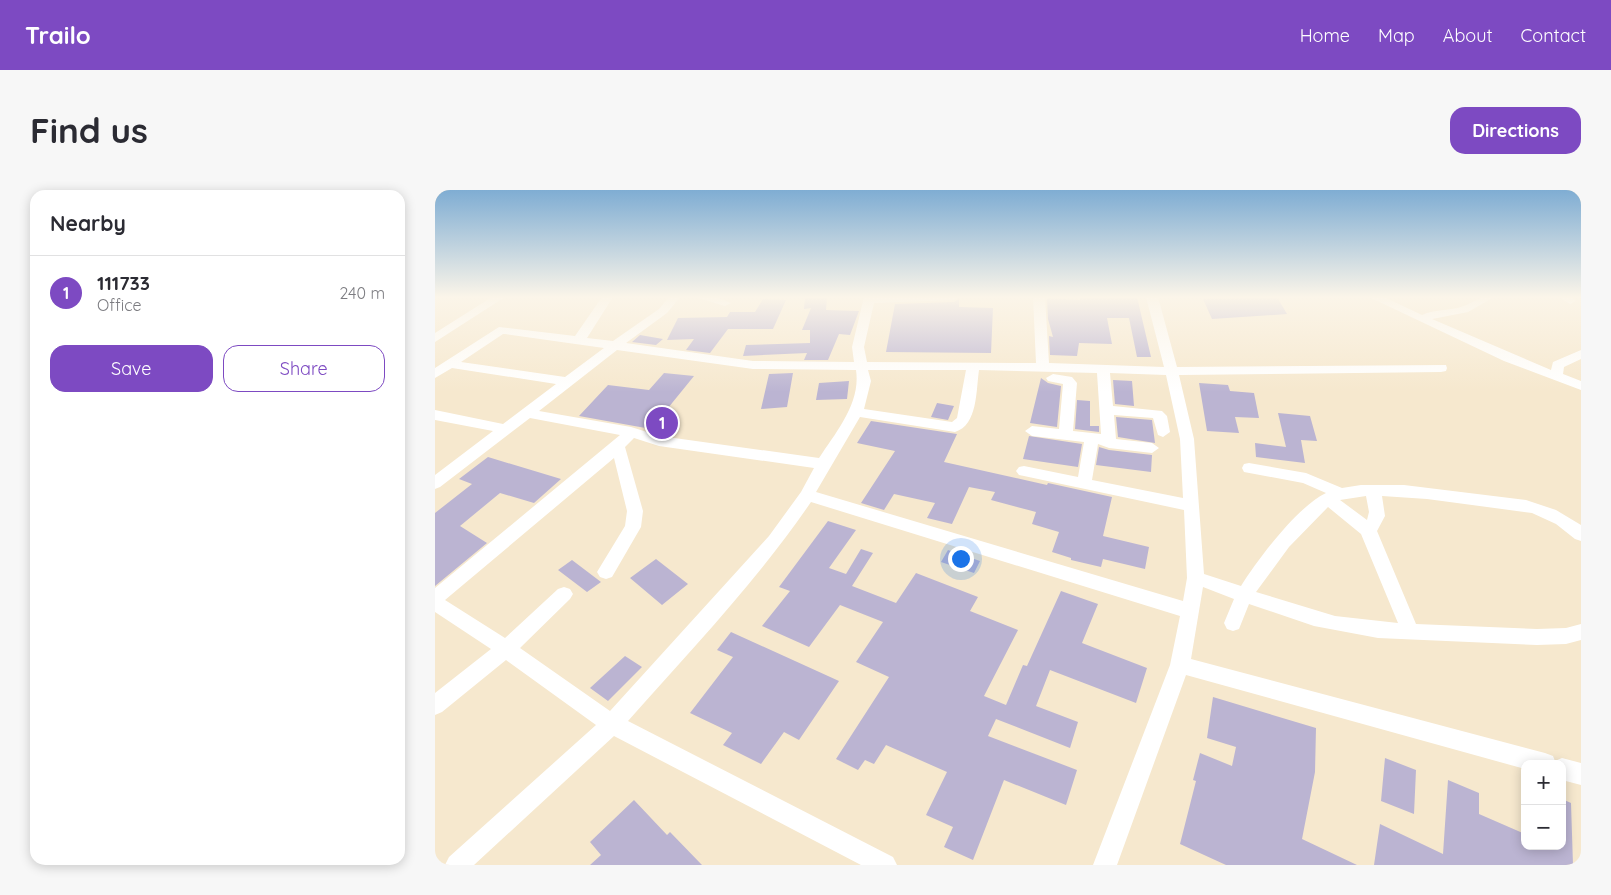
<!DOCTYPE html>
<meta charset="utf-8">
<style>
body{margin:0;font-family:Quicksand,sans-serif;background:#f7f7f7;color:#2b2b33}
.controls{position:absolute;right:15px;bottom:15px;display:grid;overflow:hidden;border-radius:10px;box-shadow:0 2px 12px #0003}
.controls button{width:45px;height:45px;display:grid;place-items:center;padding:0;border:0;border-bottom:1px solid #e1e1e2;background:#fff;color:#2b2b33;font:25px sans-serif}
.you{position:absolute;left:525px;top:368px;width:18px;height:18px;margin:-12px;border:4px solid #fff;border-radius:50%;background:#1a73e8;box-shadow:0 0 0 8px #1a73e833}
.badge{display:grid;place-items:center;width:32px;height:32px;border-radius:50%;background:#7d4ac2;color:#fff;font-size:16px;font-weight:700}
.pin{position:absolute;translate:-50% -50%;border:2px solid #fff;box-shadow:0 1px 5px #0006}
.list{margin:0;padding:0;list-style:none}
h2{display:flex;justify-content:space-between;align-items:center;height:65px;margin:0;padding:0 20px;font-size:21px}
h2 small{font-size:16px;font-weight:400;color:#7c7c81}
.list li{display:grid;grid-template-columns:32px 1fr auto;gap:15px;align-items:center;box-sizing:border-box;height:75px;padding:0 20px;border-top:1px solid #e1e1e2}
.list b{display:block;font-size:19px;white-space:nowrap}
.list p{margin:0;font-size:16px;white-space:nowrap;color:#7c7c81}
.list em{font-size:16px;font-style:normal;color:#7c7c81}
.actions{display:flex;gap:10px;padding:15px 20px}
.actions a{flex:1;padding:11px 0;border:1px solid #7d4ac2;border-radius:15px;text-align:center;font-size:18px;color:#7d4ac2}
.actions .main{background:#7d4ac2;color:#fff}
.map{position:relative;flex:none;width:1146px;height:675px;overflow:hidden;border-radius:15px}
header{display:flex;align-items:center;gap:30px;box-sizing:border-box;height:70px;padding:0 25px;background:#7d4ac2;color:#fff}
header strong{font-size:24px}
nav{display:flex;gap:28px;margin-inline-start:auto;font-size:18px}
.intro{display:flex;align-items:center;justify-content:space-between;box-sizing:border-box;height:120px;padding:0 30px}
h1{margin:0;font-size:35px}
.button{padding:12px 22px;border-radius:15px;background:#7d4ac2;color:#fff;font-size:18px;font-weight:700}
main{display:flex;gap:30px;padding:0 30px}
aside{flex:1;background:#fff;border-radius:15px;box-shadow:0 2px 12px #0003}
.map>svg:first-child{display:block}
</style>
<header>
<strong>Trailo</strong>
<nav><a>Home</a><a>Map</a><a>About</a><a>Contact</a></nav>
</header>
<div class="intro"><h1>Find us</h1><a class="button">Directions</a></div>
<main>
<aside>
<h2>Nearby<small></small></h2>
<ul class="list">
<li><span class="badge">1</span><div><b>111733</b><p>Office</p></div><em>240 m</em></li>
</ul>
<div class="actions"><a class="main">Save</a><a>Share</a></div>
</aside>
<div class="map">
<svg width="1146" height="675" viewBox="0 0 1146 675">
<rect width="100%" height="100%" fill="#f6e8ce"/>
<!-- building -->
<path fill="#bbb4d2" d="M370 107H392L391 120 424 121 415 145 404 144 393 170H369L372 163 308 166 311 155 375 153V140H367L376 118 369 119Z
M645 107H702L716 167H702L694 128H672L677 154 644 153 642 166 615 165 614 146 618 147 613 129 612 108 645 110Z
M842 107 852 124 777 129 768 109Z
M328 109 351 110 338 139H293L275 163 251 160 259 149 232 150 243 128 292 127 295 122H320Z
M524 109V117L558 118 556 163 451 162 460 114 519 112Z
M205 145 228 149 221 155 197 152Z
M229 183 259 186 216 239 144 226 173 195 214 200Z
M358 183 352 217 326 219 334 184Z
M606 188 613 193 626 196 622 237 595 233Z
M678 190 697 191 699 216 680 214Z
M414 191 412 209 381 210 384 193Z
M764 193 793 195 795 201 819 203 824 228 800 227 804 243 772 241Z
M642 210 655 211V236H664V242L640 239Z
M502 213 519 216 513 230 496 227Z
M843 223 875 226 882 251 866 250 870 273 821 267 820 253 851 257Z
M681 227 717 230 720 253 683 247Z
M436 231 522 244 509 272 612 295 613 293 677 307 668 346 714 357 710 379 668 369 666 377 636 370V368L617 362 624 342 597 334 601 322 556 310 560 302 534 297 517 334 492 328 500 313 459 304 449 320 426 313 460 261 422 253Z
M594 246 647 254 643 277 588 269Z
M664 257 674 260 717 265 716 282 661 275Z
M53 267 126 289 99 313 65 303 25 336 52 353 0 396V323L37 294 24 289Z
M393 331 421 340 394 378 411 384 426 359 438 363 417 396 461 413 481 383 543 407 535 421 583 440 549 506 571 515 588 475 592 476 626 401 663 414 647 453 712 478 701 513 615 480 601 516 643 532 635 558 561 529 553 546 642 580 631 615 569 590 538 670 509 657 518 637 491 625 512 582 451 555 439 574 430 570 423 580 401 569 454 487 421 472 448 432 405 415 374 457 327 436 355 401 344 397Z
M513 360 545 371 539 383 506 372Z
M221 369 253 394 227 415 195 388Z
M137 370 166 392 152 402 123 380Z
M296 442 404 491 364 550 349 542 326 574 288 555 297 543 255 523 298 467 282 460Z
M190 466 207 477 173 511 155 498Z
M778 507 881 538 880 582 867 649 922 675H791L745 654 761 591 758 590 765 563 797 576 801 557 772 548Z
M950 568 981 580 979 624 946 611Z
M1013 590 1044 603V624L1090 644V656H1127V609L1136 613 1138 675H939L945 634 1008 664Z
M199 610 232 645 235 642 267 675H155L166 665 155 652Z"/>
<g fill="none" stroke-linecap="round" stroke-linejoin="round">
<!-- minor -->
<path fill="#fff" fill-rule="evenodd" d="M57 107H70L0 152V143Z
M167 107H178L152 148 178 151 224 119 234 107H245L232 123 191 153 318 171 419 172 417 157 429 107H524L519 110 439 113 429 157 432 172 601 173 598 107H610L614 173 729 177 711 107H723L742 177 1011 175 1012 178 1011 181 1006 182 744 185 759 249 769 384 806 396C823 369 862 317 891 303L868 293 809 282 807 278 809 274 814 273 871 283 907 298 926 295H969L1091 310 1121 320 1146 335V351L1140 349 1121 334 1097 323 992 309 947 306 950 326 942 341 981 434 1102 439 1131 438 1146 434V450L1131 454 1102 455 943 448 879 436 814 414 804 439 798 441 792 439 789 433 799 409 768 397 756 469 1110 563 1118 566 1120 571 1127 568 1146 573V595L1127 590V574H1090V579L751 485 682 675H658L735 475 745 426 376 312C322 391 256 460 193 531L458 667 462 675H426L179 546 39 675H10L14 667 161 535 71 470 7 522 0 525V503L56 459 0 422V398L185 245 95 228 5 297 0 299V285L58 241 0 230V220L68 234 121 194 17 178 0 188V178L64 137 140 146ZM68 144H70L169 158 130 187 26 172ZM182 160 318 179 421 180C426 213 401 242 384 268L225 246 196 237 104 221ZM433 180H531L522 228 517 232 429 219 436 191ZM544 180 662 183 666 244 638 241 642 193 637 187 618 184 611 188 613 191 628 194 624 239 597 236 590 241 597 246 649 252 643 287 589 276 584 277 581 281 584 285 589 286 749 320 752 388 748 411 381 302 425 227 520 242C543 235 541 200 544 180ZM675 183 731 185 745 249 748 308 657 290 663 254 674 258 717 263 724 258 717 253 681 249 679 225 718 228 723 245 728 247 735 242 732 226 727 221 678 216ZM199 248 224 256 379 278 366 302 334 346 175 521 85 458 135 409 138 404 135 399 129 397 123 399 70 448 10 410 179 268 192 321 190 336 162 382 165 387 171 389 177 387 206 337 208 321 190 257ZM931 306 934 322 932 330 905 310ZM893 317 926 344 963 433 900 426 821 402 854 357Z
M260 107H281L296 113 290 116Z
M934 107H949L987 125C1000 119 1013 121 1026 117 1041 112 1041 107 1059 107L1033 122 997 129 1116 180 1118 172 1146 160V169L1129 177 1128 184 1146 191V200L1069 171Z
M1124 107H1137L1141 111 1135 114Z"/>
</g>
<!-- sky -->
<linearGradient id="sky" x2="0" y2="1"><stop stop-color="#7fadd3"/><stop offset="0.53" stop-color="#fbf5e9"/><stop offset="1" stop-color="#fbf5e9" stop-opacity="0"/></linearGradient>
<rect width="1146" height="202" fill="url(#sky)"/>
</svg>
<div class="controls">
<button>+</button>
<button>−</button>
</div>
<div class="you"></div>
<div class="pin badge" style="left:227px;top:233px">1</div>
</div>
</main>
